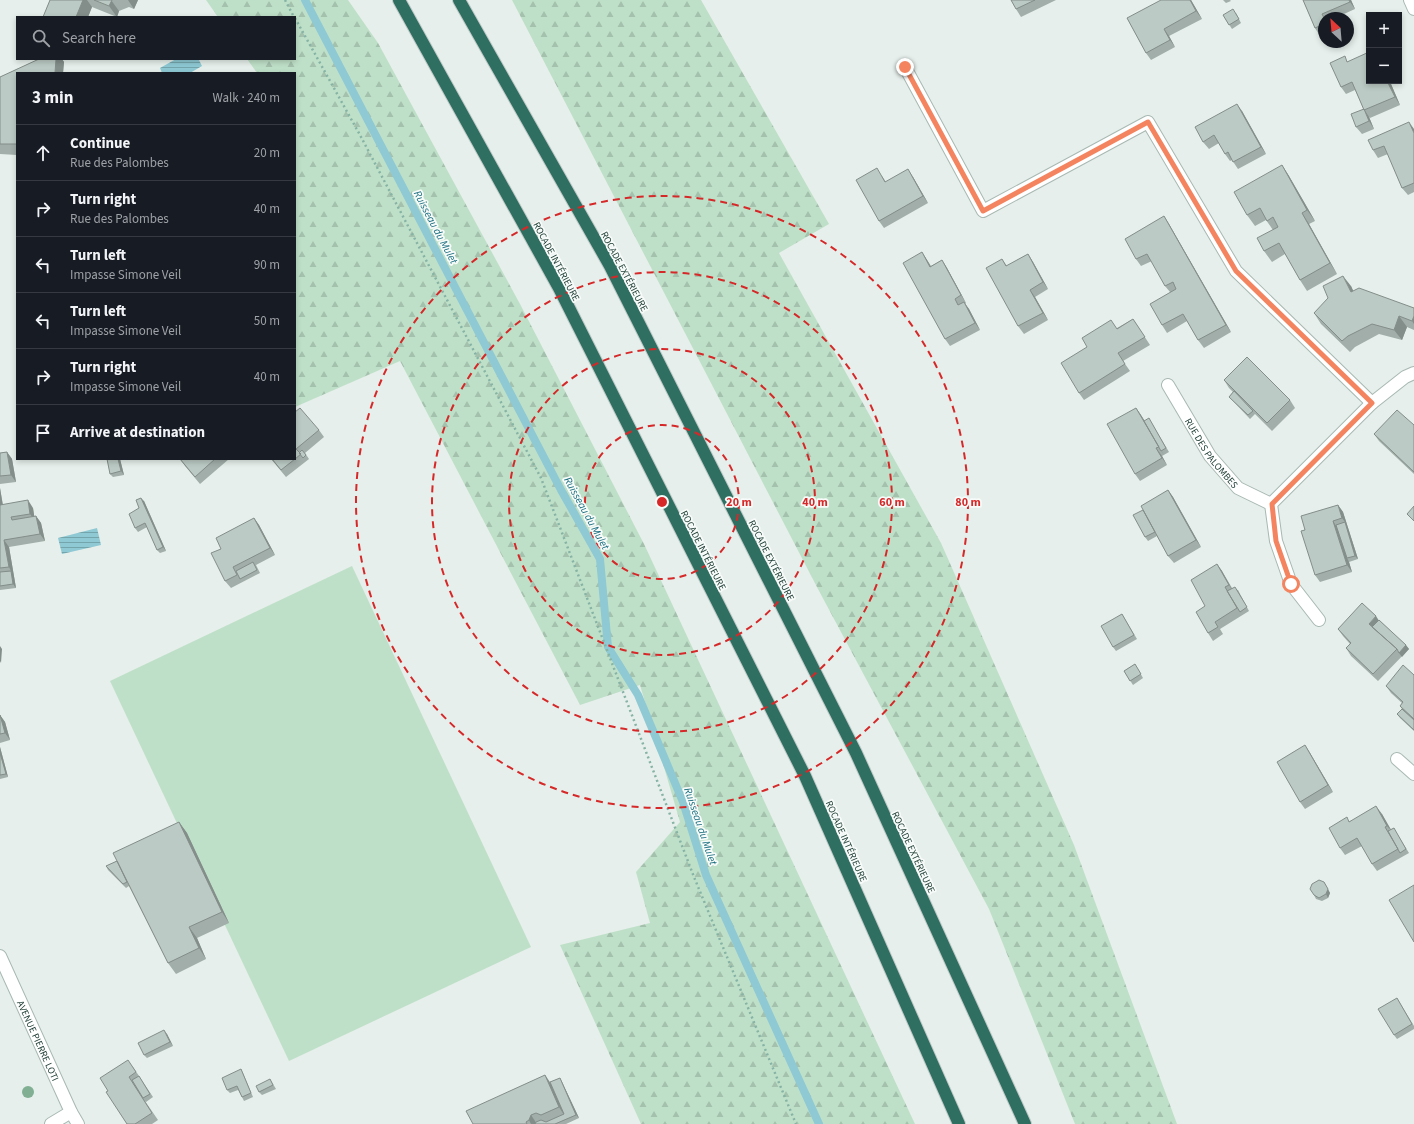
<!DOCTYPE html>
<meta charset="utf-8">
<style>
body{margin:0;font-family:"Source Sans 3",sans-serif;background:#242831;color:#f1f3f6}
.controls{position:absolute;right:12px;top:12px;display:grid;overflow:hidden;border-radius:0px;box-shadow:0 2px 6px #0003}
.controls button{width:36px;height:36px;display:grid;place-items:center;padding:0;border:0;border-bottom:1px solid #363941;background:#171b24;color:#f1f3f6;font:20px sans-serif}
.compass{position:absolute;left:1318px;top:12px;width:36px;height:36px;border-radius:50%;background:#171b24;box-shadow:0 2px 6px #0003;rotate:334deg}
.stop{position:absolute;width:12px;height:12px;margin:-9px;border:3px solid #f4845f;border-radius:50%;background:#fff}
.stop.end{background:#f4845f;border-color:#fff;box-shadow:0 1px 4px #0008}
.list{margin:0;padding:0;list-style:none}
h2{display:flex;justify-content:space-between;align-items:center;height:52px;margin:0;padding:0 16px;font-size:17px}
h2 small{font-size:13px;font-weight:400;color:#9ea1a6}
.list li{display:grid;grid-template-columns:26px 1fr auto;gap:12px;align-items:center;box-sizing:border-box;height:56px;padding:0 16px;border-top:1px solid #363941}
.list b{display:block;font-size:15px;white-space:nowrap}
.list p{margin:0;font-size:13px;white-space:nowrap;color:#9ea1a6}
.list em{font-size:13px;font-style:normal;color:#9ea1a6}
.icon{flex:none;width:22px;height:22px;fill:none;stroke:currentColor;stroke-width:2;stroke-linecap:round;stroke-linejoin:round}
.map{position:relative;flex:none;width:1414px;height:1124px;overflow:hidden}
.search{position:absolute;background:#171b24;box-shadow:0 2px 6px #0003;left:16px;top:16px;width:280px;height:44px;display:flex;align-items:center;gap:10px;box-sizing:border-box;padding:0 14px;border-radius:0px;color:#9ea1a6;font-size:15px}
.panel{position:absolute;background:#171b24;box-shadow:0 2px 6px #0003;left:16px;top:72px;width:280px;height:388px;border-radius:0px}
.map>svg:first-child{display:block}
</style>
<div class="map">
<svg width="1414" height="1124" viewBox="0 0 1414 1124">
<defs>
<pattern id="forest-firs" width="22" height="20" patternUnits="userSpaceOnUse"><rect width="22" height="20" fill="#bfe0c8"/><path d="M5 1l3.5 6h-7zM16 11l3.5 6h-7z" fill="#a4c1ad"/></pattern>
<pattern id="water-rules" width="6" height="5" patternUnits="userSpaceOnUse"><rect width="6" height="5" fill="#8ec9d4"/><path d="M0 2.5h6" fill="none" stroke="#74a5ad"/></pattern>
</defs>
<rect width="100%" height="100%" fill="#e6efeb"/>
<!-- forest -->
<path fill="url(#forest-firs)" d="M206 0H348L378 43 520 304 644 544 915 1124H641L560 945 650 923 636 872 680 822 640 685 580 705 400 361 295 407V73H257L247 59H295V17H218Z
M512 0H701L829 224 779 253 941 543 1074 845 1177 1124H1075L989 909 818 589Z"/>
<!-- park -->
<path fill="#bfe0c8" d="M352 566 531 947 289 1061 110 681Z"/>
<!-- water -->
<path fill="url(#water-rules)" d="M176 59H200L199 60 202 66 190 73H162L160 68Z
M97 528 101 545 62 554 58 538Z"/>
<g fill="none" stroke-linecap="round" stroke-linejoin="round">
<!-- stream -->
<path stroke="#8ec9d4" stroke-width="8" d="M305 0 561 490 600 559 608 647 638 695 683 802 706 875 819 1124"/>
<defs>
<g id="street">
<path d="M1410 0 1414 9"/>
<path d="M905 67 983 211 1148 122 1236 271 1372 403"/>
<path id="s1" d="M1168 385 1210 456 1238 488 1271 504"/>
<path d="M1319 620 1291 584 1276 541 1271 504 1372 403 1405 377 1414 373"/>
<path d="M1397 759 1414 774"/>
<path id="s2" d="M0 956 71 1112 78 1124"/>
<path d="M51 1124 71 1112"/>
</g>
<path id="highway" d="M399 0 559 288 805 776 959 1124
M459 0 610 266 856 753 1025 1124"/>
</defs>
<!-- street casing -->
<use href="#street" stroke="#a8b8b2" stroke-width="14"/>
<!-- highway casing -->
<use href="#highway" stroke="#c2cac8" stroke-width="14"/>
<!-- path -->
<path stroke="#86b3a5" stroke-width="2.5" stroke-dasharray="2 3" stroke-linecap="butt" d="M285 0 294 17
M295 18 360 135 541 478 694 877 796 1124"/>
<!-- street -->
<use href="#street" stroke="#fff" stroke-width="12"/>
<!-- highway -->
<use href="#highway" stroke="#2f6f62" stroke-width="12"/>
</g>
<!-- trees -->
<circle fill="#80af93" cx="28" cy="1092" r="6"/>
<!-- wall -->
<path fill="#a1aea9" d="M50 0H138L134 9 129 7 119 11 117 17 92 7 88 17H43Z
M1011 0H1056L1021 17 1016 9Z
M1191 0 1202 19 1169 36 1175 47 1151 60 1146 53 1127 18Z
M1223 0H1230L1231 1 1226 3Z
M1303 0H1351L1355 9 1335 18H1324V34L1320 36 1315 28Z
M1236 13 1241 23 1232 29 1223 15Z
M39 59H62L64 62 63 73H17V155L0 154V77Z
M1348 61 1369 81H1395V82L1391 84 1400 105 1370 118 1369 117 1374 129 1362 134 1356 127 1364 109 1355 90 1346 94 1341 87Z
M1242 111 1266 154 1238 169 1232 160 1230 161 1225 154 1219 143 1209 149 1203 142Z
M1414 129V192L1408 195 1402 188 1388 154 1378 158 1373 150Z
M1282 165 1289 176 1315 221 1309 224 1337 274 1307 291 1300 280 1285 254 1272 262 1264 251 1273 230 1266 220 1255 226 1247 215Z
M882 176 886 182 913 177 928 203 884 228 879 221Z
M1164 216 1169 224 1231 332 1204 348 1198 340 1187 321 1167 333 1162 325 1170 292 1165 286 1152 261 1141 266 1136 259Z
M922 252 931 266 942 260 947 268 966 303 965 304 969 309 980 330 950 346 945 339Z
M1028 254 1033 262 1048 289 1035 297 1048 320 1024 334 1018 326 1002 259 1007 266Z
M1351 286 1353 291 1414 308V330L1407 327 1402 340 1379 334 1355 347 1350 352 1321 324 1314 313Z
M1133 319 1150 345 1123 361 1130 371 1084 400 1079 393 1117 328Z
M1224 380 1290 400 1295 408 1272 431 1255 414 1250 419 1232 400 1229 397 1233 392 1229 388Z
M1136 408 1145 421 1151 422 1169 452 1162 456 1167 465 1140 481 1135 474Z
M295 412 319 430 324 437 305 453 309 459 286 477 271 459H295Z
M1414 425V474L1379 441 1374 434Z
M7 452 12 459 16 482 0 484V453Z
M107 459H120L124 475 113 477 110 474Z
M180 459H229L200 484 185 466Z
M0 488 3 505 33 508 34 516H36L41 523 45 541 9 547 16 588 0 590Z
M1168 490 1173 497 1201 547 1174 563 1168 556 1157 536 1148 541 1145 537 1143 510Z
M144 501 166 551 160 553 157 550 147 527 138 532 135 528 139 508Z
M1338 505 1343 512 1358 559 1349 562 1352 572 1320 582 1315 575 1305 530Z
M254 518 259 525 275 555 256 565 260 573 231 588 225 581 221 549Z
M1217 564 1222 571 1232 588 1238 590 1249 611 1220 629 1223 634 1213 641 1208 633 1205 606Z
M1122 614 1137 639 1116 651 1113 647Z
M1379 620 1409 649 1378 681 1351 656 1346 648 1350 644 1343 636 1338 629Z
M1135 664 1143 678 1133 685 1124 671Z
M1414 675V731L1400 718 1397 714 1402 709 1400 706 1402 703 1391 693 1386 686Z
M0 715 5 722 10 740 0 743Z
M1305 745 1310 753 1333 792 1305 809 1300 802Z
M0 747 8 777 0 779Z
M1382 814 1390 830 1394 828 1396 832 1409 853 1377 871 1372 864 1362 846 1345 855 1340 848 1350 821Z
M179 822 187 833 229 923 197 938 206 959 176 974 168 963 129 886 126 888 108 870 106 866 117 861Z
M1324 882 1330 893 1328 898 1322 901 1316 899 1314 895Z
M1397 998 1414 1026V1029L1397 1039 1394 1035Z
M167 1034 173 1046 147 1058 144 1055Z
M133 1067 153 1097 146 1102 145 1101 158 1120 152 1124H127L108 1091Z
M241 1069 243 1073 253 1097 244 1101 242 1097 238 1090 230 1093 227 1090Z
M545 1075 550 1082 560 1078 562 1082 579 1118 566 1124H473Z
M270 1079 276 1089 262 1095 259 1092Z"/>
<!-- shaded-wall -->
<path fill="#838d89" d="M83 0H87L92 7 88 17H76Z
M111 0 119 11 117 17 109 6Z
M128 0H138L134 9Z
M1190 0H1191L1202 19 1196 11Z
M1349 0H1351L1355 9 1350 2Z
M1164 29 1169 36 1175 47 1170 40Z
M56 59H62L64 62 63 73H55Z
M1387 81H1389L1391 84 1400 105 1395 97Z
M1237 104 1242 111 1266 154 1261 147Z
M1364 109 1369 117 1374 129 1369 121Z
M1409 122 1414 129V133Z
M1282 165 1289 176 1315 221 1307 210Z
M908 169 913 177 928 203 923 196Z
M1302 213 1309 224 1337 274 1330 263Z
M1164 216 1169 224 1231 332 1226 325Z
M922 252 927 260 935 274 930 267Z
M1028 254 1033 262 1048 289 1043 282Z
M942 260 947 268 966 303 961 295Z
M1343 276 1351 286 1359 303 1351 292Z
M1030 290 1035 297 1048 320 1043 313Z
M964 302 969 309 980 330 975 323Z
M1399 316 1407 327 1402 340 1394 330Z
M1414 316V324L1412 321Z
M1136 408 1141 415 1164 455 1159 447Z
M1156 448 1162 456 1167 465 1162 458Z
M7 452 12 459 16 482 11 475Z
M118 459H120L124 475 121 471Z
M0 488 4 513 0 507Z
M1168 490 1173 497 1201 547 1196 540Z
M141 498 144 501 166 551 163 547Z
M28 500 33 508 35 521 30 514Z
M1338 505 1343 512 1358 559 1355 556 1345 522 1342 518Z
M36 516 41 523 45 541 40 534Z
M254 518 259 525 275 555 270 548Z
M1333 521 1338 529 1347 558 1349 562 1352 572 1347 565Z
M4 540 9 547 16 588 13 584 11 571 9 567Z
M1217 564 1222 571 1234 593 1229 585Z
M1376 616 1381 624 1375 631 1369 624Z
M1406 645 1409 649 1402 657 1399 653Z
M0 646 2 649 1 663 0 661Z
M0 715 5 722 10 740 5 733Z
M1305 745 1310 753 1333 792 1328 785Z
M0 747 8 777 6 774 0 753Z
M1376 806 1382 814 1393 833 1387 826Z
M179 822 187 833 229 923 222 912Z
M1324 882 1330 893 1328 898 1326 894Z
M189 927 197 938 206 959 199 948Z
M164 1030 167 1034 173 1046 170 1042Z
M545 1075 552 1086 566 1118 559 1107Z
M560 1078 562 1082 579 1118 576 1115Z
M531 1115 537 1124H531L529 1120Z"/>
<!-- building -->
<path fill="#bbcac4" stroke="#838d89" d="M50 0H83L76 17H43Z
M94 0H112L109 6Z
M1011 0H1035L1016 9Z
M1161 0H1190L1196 11 1164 29 1170 40 1146 53 1127 18Z
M1303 0H1349L1350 2 1322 14 1324 18V24L1315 28Z
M1233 9 1239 19 1229 25 1223 15Z
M1369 52V81H1387L1395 97 1364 110 1352 82 1341 87 1330 63 1345 56 1347 62Z
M39 59H56L55 73H17V144H0V77Z
M1237 104 1261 147 1233 162 1228 152 1225 154 1214 135 1203 142 1195 127Z
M1364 109 1369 121 1356 127 1351 114Z
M1409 122 1414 133V183L1402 188 1384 146 1373 150 1368 140Z
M1282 165 1307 210 1302 213 1330 263 1300 280 1279 243 1264 251 1257 238 1278 227 1273 217 1267 221 1260 208 1247 215 1234 192Z
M877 168 885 182 908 169 923 196 879 221 856 180Z
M1164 216 1226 325 1198 340 1183 314 1162 325 1150 304 1176 289 1173 282 1165 286 1147 254 1136 259 1125 239Z
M922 252 930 267 942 260 961 295 955 299 958 305 964 302 975 323 945 339 903 263Z
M1028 254 1043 282 1030 290 1043 313 1018 326 986 268 1002 259 1006 266Z
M1343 276 1351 292 1359 288 1414 308V316L1412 321 1399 316 1394 330 1372 324 1348 336 1342 341 1314 313 1328 298 1323 286Z
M1133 319 1145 337 1118 353 1125 364 1079 393 1061 363 1087 347 1082 338 1111 320 1117 329Z
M1247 357 1290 400 1267 423 1224 380Z
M1234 391 1253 411 1248 415 1229 397Z
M300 408 319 430 296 449 301 454 295 459V412Z
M1136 408 1159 447 1156 448 1162 458 1135 474 1107 424Z
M1397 410 1414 425V472L1374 434Z
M1149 418 1166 448 1161 451 1144 421Z
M302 450 306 455 303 458 299 453Z
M7 452 11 475 0 476V453Z
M107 459H118L121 471 110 474Z
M180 459H215L195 477Z
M272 459H295L281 470Z
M1168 490 1196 540 1168 556 1141 506Z
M141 498 163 547 157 550 145 523 135 528 129 514 139 508 136 500Z
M28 500 30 514 11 517 12 520 36 516 40 534 4 540 9 567 0 568V505Z
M1338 505 1342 518 1333 521 1347 565 1315 575 1301 531 1305 530 1301 516Z
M1414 506V521L1407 514Z
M1143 510 1155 532 1145 537 1133 515Z
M254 518 270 548 233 567 237 575 225 581 211 553 221 549 216 538Z
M1345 522 1355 556 1347 558 1336 525Z
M253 562 257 570 240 579 236 571Z
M1217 564 1229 585 1225 587 1237 608 1215 622 1218 627 1208 633 1196 612 1205 606 1191 580Z
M11 571 13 584 0 586V572Z
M1235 587 1247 607 1240 612 1227 591Z
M1362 603 1376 616 1369 624 1397 649 1373 674 1346 648 1351 643 1338 629Z
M1122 614 1134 635 1113 647 1101 626Z
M1379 620 1406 645 1399 653 1397 649 1372 627Z
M1135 664 1141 674 1130 681 1124 671Z
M1403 665 1414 675V719L1400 706 1403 702 1386 686Z
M1402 709 1414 720V730L1397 714Z
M0 715 5 733 0 734Z
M1305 745 1328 785 1300 802 1277 762Z
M0 753 6 774 0 775Z
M1376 806 1387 826 1385 827 1398 849 1372 864 1357 838 1340 848 1329 828 1347 817 1349 822Z
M179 822 222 912 189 927 199 948 168 963 113 853Z
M1394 828 1406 849 1400 853 1388 831Z
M117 861 127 882 123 884 106 866Z
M1319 880 1324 882 1328 889 1326 894 1319 898 1314 895 1310 889 1312 884Z
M1414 885V942L1389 900Z
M1397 998 1412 1024 1394 1035 1378 1009Z
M164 1030 170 1042 144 1055 138 1043Z
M128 1060 136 1072 129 1077 152 1113 135 1124H127L106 1092 108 1091 100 1078Z
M241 1069 251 1093 242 1097 237 1086 227 1090 222 1078Z
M545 1075 559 1107 541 1115 536 1113 531 1115 529 1120 526 1122 527 1124H473L466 1111Z
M139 1076 150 1094 143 1098 132 1080Z
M560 1078 576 1115 555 1124H535L536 1122 541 1120 546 1122 564 1114 550 1082Z
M270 1079 273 1085 259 1092 256 1086Z"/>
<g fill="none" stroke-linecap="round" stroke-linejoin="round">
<!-- route -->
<path stroke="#f4845f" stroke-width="5" d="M905 67 983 211 1148 122 1236 271 1372 403 1272 504 1276 541 1291 584"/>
</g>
<!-- distance rings -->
<g fill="none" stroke="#d62828" stroke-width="2" stroke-dasharray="7 5">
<circle cx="662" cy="502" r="77"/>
<circle cx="662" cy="502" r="153"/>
<circle cx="662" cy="502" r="230"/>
<circle cx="662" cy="502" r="306"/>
</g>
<g text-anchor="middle" stroke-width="3.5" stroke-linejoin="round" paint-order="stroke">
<!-- street labels -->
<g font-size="10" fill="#24423a" stroke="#f7fbf9">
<text transform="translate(557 261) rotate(62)" y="4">ROCADE INTÉRIEURE</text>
<text transform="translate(625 271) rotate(62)" y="4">ROCADE EXTÉRIEURE</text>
<text dy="4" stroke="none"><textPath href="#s1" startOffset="81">RUE DES PALOMBES</textPath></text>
<text transform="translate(704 550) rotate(63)" y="4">ROCADE INTÉRIEURE</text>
<text transform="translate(772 560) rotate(63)" y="4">ROCADE EXTÉRIEURE</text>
<text transform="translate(847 841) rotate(66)" y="4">ROCADE INTÉRIEURE</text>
<text transform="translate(914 852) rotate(65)" y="4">ROCADE EXTÉRIEURE</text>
<text dy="4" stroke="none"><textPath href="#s2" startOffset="93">AVENUE PIERRE LOTI</textPath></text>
</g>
<!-- water labels -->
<g font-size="11" font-style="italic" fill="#1c6f80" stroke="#f7fbf9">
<text transform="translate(436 227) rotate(62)" y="4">Ruisseau du Mulet</text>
<text transform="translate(587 513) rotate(61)" y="4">Ruisseau du Mulet</text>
<text transform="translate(701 826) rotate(71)" y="4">Ruisseau du Mulet</text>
</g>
</g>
<circle cx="662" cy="502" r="6" fill="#d62828" stroke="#f7fbf9" stroke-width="2"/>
<g font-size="12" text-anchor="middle" font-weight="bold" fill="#d62828" stroke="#f7fbf9" stroke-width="3.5" stroke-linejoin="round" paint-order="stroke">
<text x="739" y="506">20 m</text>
<text x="815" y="506">40 m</text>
<text x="892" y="506">60 m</text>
<text x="968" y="506">80 m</text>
</g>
</svg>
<div class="controls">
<button>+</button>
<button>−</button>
</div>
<svg class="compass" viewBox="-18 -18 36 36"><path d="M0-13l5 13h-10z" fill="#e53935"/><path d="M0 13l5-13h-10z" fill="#9ea1a6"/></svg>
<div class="stop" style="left:1291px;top:584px"></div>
<div class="stop end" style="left:905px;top:67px"></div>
<div class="search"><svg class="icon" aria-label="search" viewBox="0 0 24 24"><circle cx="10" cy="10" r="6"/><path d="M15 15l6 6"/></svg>Search here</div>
<section class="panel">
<h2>3 min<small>Walk · 240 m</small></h2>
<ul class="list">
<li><svg class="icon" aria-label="ahead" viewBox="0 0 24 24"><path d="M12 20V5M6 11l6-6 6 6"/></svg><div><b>Continue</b><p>Rue des Palombes</p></div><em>20 m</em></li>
<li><svg class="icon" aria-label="right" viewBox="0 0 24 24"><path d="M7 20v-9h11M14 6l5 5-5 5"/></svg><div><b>Turn right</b><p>Rue des Palombes</p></div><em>40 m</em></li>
<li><svg class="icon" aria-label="left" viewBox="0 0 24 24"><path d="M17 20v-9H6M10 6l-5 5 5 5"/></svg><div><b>Turn left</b><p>Impasse Simone Veil</p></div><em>90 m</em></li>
<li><svg class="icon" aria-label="left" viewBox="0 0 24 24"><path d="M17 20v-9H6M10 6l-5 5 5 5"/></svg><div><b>Turn left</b><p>Impasse Simone Veil</p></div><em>50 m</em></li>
<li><svg class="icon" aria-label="right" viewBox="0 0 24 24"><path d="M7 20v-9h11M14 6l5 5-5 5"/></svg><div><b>Turn right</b><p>Impasse Simone Veil</p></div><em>40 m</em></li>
<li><svg class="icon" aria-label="arrive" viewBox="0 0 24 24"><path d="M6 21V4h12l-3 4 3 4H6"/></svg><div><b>Arrive at destination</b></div></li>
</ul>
</section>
</div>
